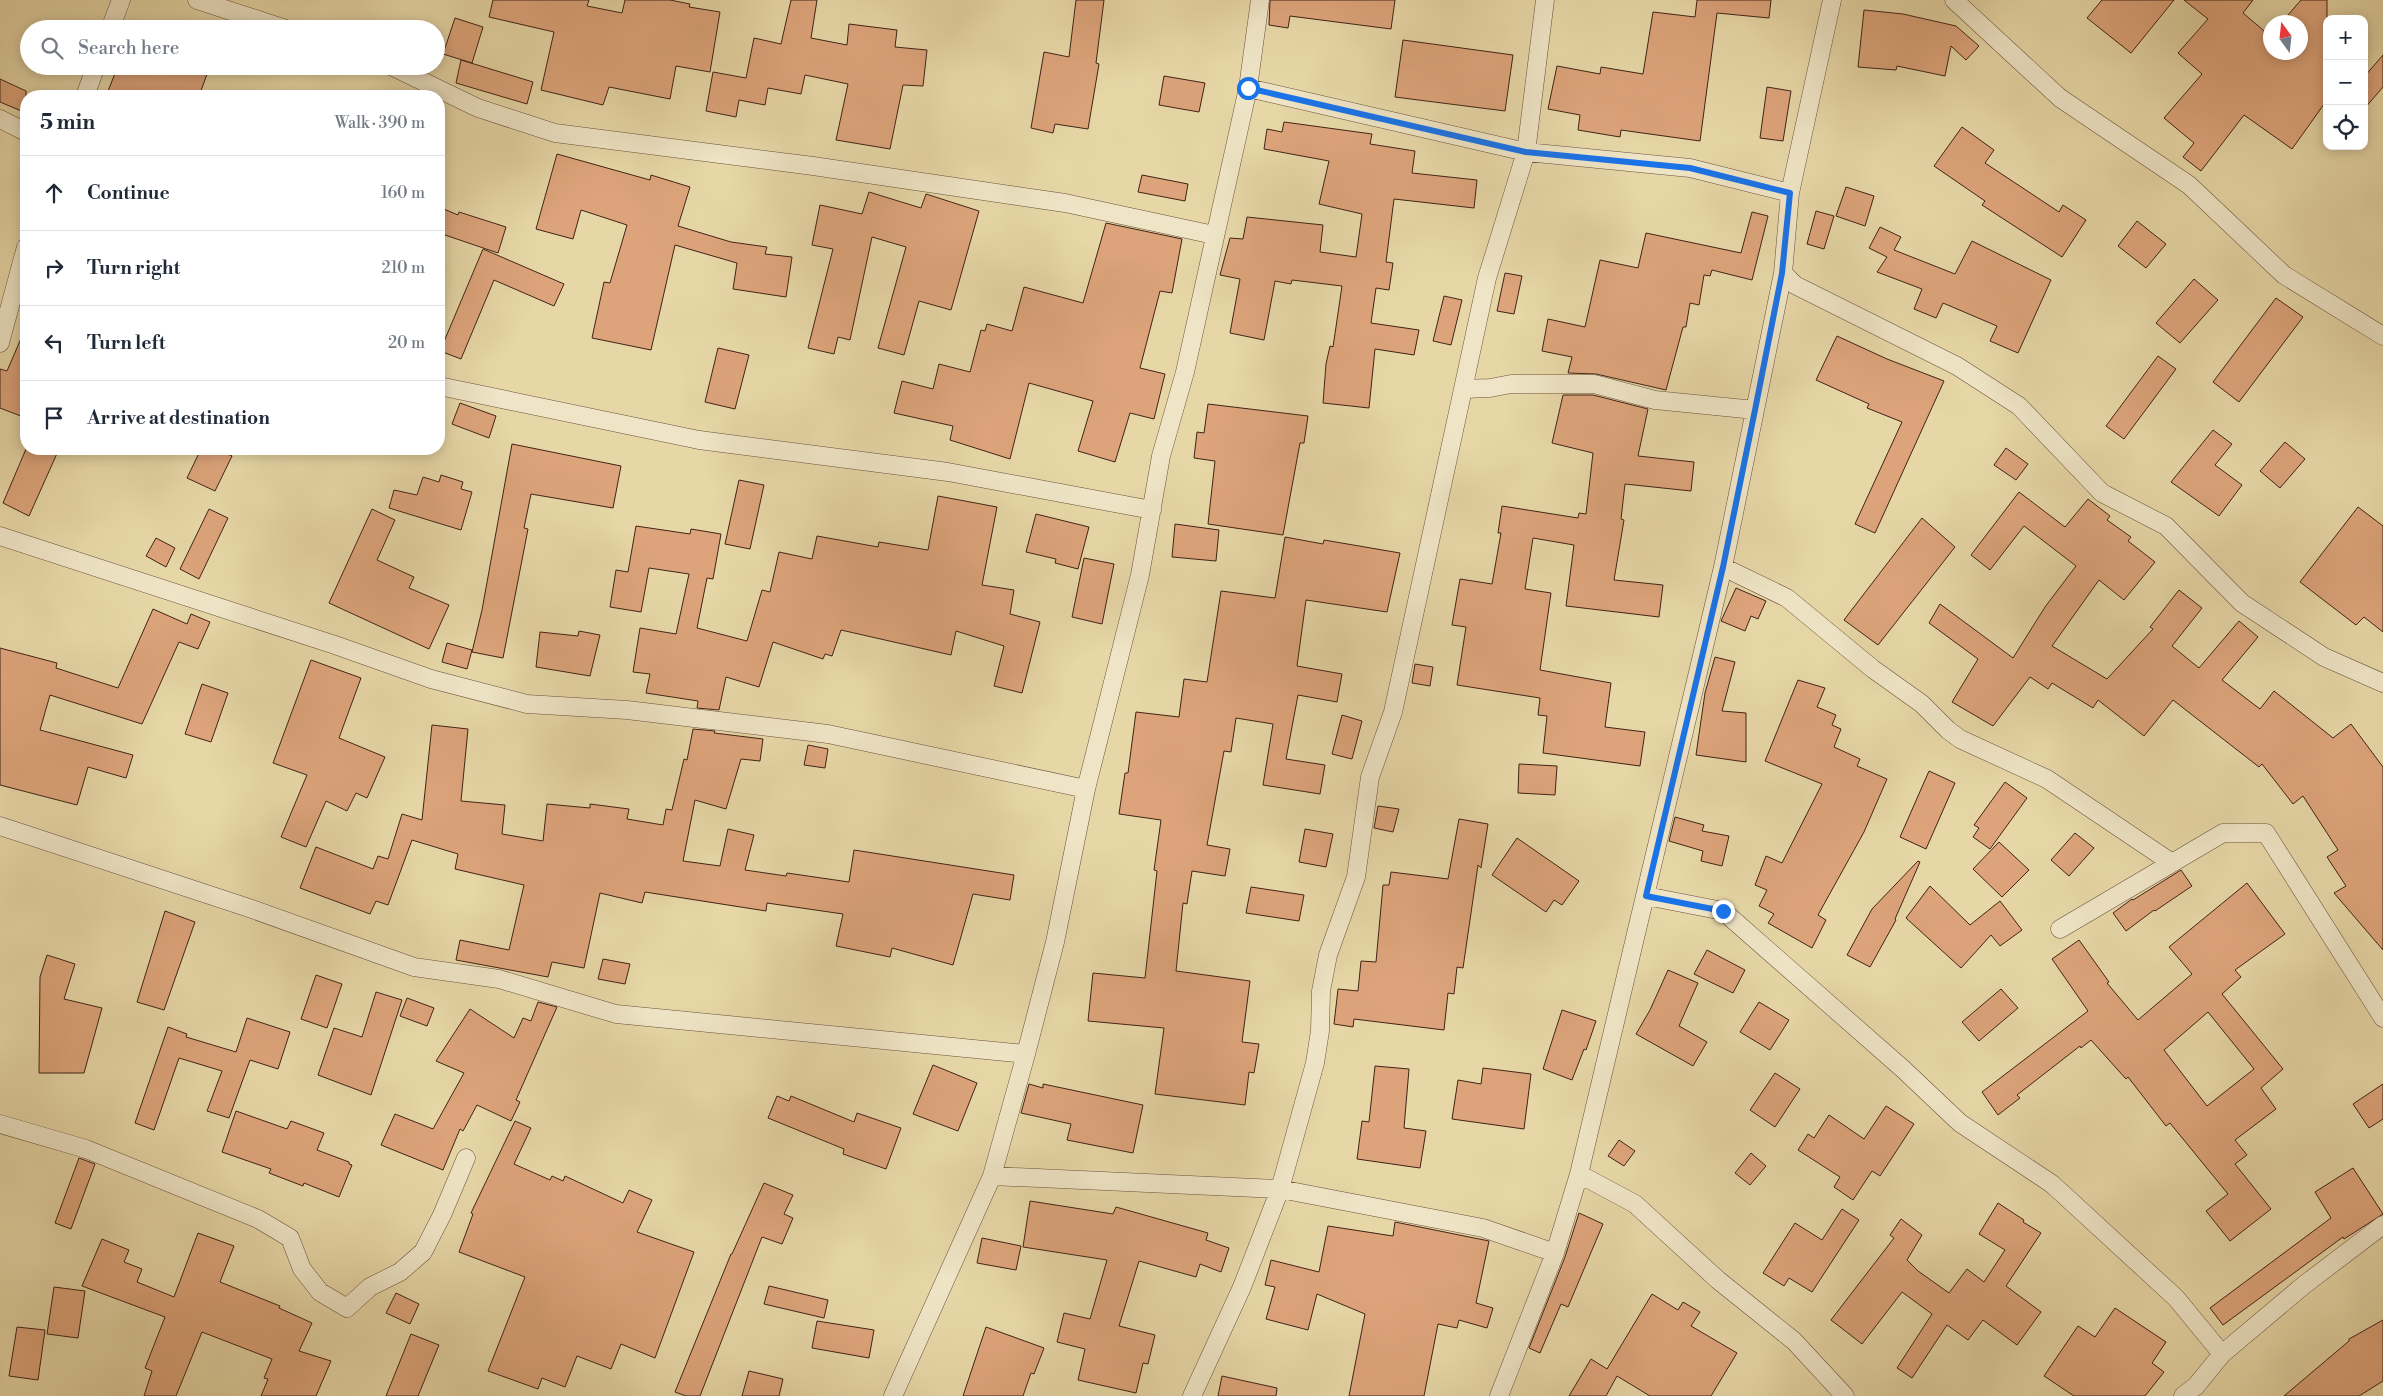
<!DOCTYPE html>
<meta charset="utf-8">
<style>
body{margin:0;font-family:"Libre Bodoni",serif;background:#f2f2f3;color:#1f2937}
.controls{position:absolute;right:15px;top:15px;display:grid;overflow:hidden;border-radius:10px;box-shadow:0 2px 12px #0003}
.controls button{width:45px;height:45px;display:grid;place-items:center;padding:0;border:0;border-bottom:1px solid #e0e1e3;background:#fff;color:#1f2937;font:25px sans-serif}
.compass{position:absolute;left:2263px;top:15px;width:45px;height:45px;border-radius:50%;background:#fff;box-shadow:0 2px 12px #0003;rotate:345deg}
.stop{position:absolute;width:15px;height:15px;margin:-11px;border:4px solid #1a73e8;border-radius:50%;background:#fff}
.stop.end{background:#1a73e8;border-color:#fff;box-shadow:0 1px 5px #0008}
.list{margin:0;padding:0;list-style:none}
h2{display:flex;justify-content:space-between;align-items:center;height:65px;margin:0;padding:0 20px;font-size:21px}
h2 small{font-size:16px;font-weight:400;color:#747a83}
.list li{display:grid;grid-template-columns:32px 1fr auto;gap:15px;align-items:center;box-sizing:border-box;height:75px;padding:0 20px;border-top:1px solid #e0e1e3}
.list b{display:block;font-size:19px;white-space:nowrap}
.list em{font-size:16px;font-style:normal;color:#747a83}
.icon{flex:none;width:28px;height:28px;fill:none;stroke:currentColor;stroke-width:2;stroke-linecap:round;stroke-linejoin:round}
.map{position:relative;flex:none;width:2383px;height:1396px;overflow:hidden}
.search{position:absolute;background:#fff;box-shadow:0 2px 12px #0003;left:20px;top:20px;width:425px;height:55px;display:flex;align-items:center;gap:12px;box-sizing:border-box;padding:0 18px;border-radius:28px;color:#747a83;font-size:19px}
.panel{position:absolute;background:#fff;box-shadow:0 2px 12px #0003;left:20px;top:90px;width:425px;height:365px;border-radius:20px}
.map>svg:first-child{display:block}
</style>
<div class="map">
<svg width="2383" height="1396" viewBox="0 0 2383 1396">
<rect width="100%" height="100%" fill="#e7d7a7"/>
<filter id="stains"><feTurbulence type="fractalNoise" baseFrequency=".004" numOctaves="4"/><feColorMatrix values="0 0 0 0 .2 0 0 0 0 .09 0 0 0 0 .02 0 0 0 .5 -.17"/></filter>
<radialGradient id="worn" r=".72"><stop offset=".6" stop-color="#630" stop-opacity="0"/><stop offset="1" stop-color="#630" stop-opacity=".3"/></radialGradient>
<!-- building -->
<path fill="#dda47b" stroke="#402316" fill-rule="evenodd" d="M493 0H589L587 6 622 13 625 0H670L690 4 689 7 720 12 710 72 676 66 670 99 609 87 603 105 541 90 554 32 489 17Z
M791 0H817L811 38 847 45 849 24 897 30 895 47 927 50 923 86 903 85 890 149 836 140 848 84 805 75 801 94 768 88 765 105 739 100 736 117 706 111 713 72 746 78 754 38 781 44Z
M1076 0H1104L1096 63 1099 64 1088 129 1055 124 1053 133 1031 128 1044 52 1069 57Z
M1270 0H1395L1391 29 1290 16 1288 28 1269 25Z
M1697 0H1771L1769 18 1717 13 1700 141 1621 130 1620 137 1578 130 1580 115 1548 109 1557 66 1600 74 1601 67 1643 74 1653 12 1695 17Z
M2102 0H2174L2131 53 2087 18Z
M2184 0H2253L2243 13 2270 36V52H2300V22H2282L2301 0H2327V100L2292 149 2244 115 2201 171 2183 157 2194 143 2164 118 2202 74 2178 53 2208 19Z
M1864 10 1903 14 1956 26 1979 46 1966 60 1951 46 1945 76 1897 66 1896 70 1858 67Z
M455 18 483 27 472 63 443 54Z
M1403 40 1513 55 1505 111 1395 97Z
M2383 55V87L2364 109V77Z
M461 60 533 82 527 104 456 83Z
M118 66H210L199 96H106Z
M1164 76 1205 83 1199 112 1159 105Z
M0 79 26 91V113L0 102Z
M1767 87 1791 91 1783 141 1760 138Z
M1284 122 1372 134 1370 144 1415 151 1412 173 1477 180 1474 208 1394 199 1386 262 1393 263 1389 290 1376 288 1371 323 1419 330 1414 355 1375 349 1369 408 1323 403 1326 364 1330 346 1333 347 1342 286 1292 280 1291 284 1275 281 1264 340 1230 333 1240 279 1220 275 1230 238 1243 239 1247 217 1323 225 1320 252 1356 257 1362 214 1319 204 1329 161 1264 149 1267 129 1282 132Z
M1962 127 1994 150 1985 163 2059 212 2063 205 2086 220 2062 257 1982 205 1985 201 1934 166Z
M557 154 650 180 651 175 690 187 678 226 731 242 767 247 765 254 792 257 786 297 733 289 737 263 675 245 651 350 592 338 604 282 610 283 627 225 581 210 573 239 536 229Z
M1142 175 1188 184 1185 201 1138 192Z
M1846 187 1874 196 1865 226 1836 216Z
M869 192 921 208 926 194 979 211 951 310 919 301 904 355 878 348 906 247 872 237 850 340 838 337 834 354 808 348 833 249 812 245 820 205 862 214Z
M439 207 458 215 459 212 506 227 498 253 439 233Z
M1816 211 1834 216 1824 249 1807 244Z
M1752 212 1768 216 1752 280 1712 270 1710 276 1704 275 1699 305 1690 303 1686 327H1683L1666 390 1596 374 1568 373 1572 357 1542 351 1548 319 1585 327 1600 260 1638 268 1646 233 1741 253Z
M2137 221 2166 244 2146 268 2118 246Z
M1106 223 1182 239 1172 293 1160 291 1140 368 1165 374 1154 419 1130 413 1115 462 1078 451 1093 401 1029 383 1010 459 950 440 953 426 894 413 902 381 933 389 939 364 970 372 981 330 985 331 987 324 1012 331 1024 287 1083 303Z
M1880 227 1901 237 1894 250 1955 274 1972 241 2051 280 2018 353 1990 341 1997 326 1943 303 1936 318 1914 309 1922 289 1877 272 1887 257 1869 248Z
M483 249 564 284 554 306 494 280 461 359 440 351Z
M1505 273 1522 276 1514 314 1497 311Z
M2194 279 2218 300 2180 343 2156 323Z
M1444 296 1462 300 1451 345 1433 341Z
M2276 298 2303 317 2239 402 2213 382Z
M26 327V418L0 408V369L7 371Z
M1837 336 1887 359 1944 381 1875 533 1855 524 1902 422 1867 408 1869 404 1816 380Z
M718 348 749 355 735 409 705 402Z
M2158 356 2176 369 2124 439 2106 426Z
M1563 395H1593L1648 409 1638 456 1694 462 1691 491 1625 484 1621 519 1624 520 1614 580 1663 585 1659 617 1566 606 1574 545 1533 538 1525 589 1551 593 1540 670 1611 683 1605 727 1645 732 1640 766 1543 753 1547 716 1538 715 1540 698 1457 685 1466 627 1452 625 1460 579 1492 584 1501 533H1498L1502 506 1578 518 1579 513 1586 514 1593 453 1552 443Z
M460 403 496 416 489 438 452 424Z
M1208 404 1308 416 1304 443H1300L1283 535 1208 524 1215 461 1194 458 1197 432 1204 433Z
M2213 430 2232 444 2215 465 2242 485 2219 516 2171 482Z
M2285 442 2305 459 2280 488 2260 471Z
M512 444 621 466 613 508 531 494 524 528 528 529 503 658 472 652 482 610Z
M2006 448 2028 464 2016 480 1994 465Z
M26 449H59L29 516 3 503Z
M201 449H217L232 456 215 491 187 478Z
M441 475 463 482 461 489 472 492 461 530 389 508 394 490 417 495 423 477 439 482Z
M739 480 764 485 750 549 725 544Z
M2019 492 2065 527 2088 499 2110 516 2107 520 2131 537 2128 541 2155 562 2124 600 2099 580 2052 646 2107 679 2153 629 2150 627 2179 590 2202 608 2172 646 2199 668 2239 621 2258 637 2222 680 2260 709 2274 691 2333 738 2351 724 2383 767V950L2334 893 2346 886 2327 857 2338 850 2303 796 2293 804 2262 764 2259 767 2173 700 2144 736 2098 700 2093 708 2052 683 2048 689 2030 677 1993 726 1952 702 1978 659 1929 623 1940 604 2013 658 2045 607 2076 566 2024 526 1990 570 1971 555Z
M938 496 997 507 982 585 1014 590 1010 614 1040 622 1022 693 994 686 1004 646 956 631 951 655 841 630 832 656 825 654 823 659 773 642 759 687 726 677 719 710 697 708 698 701 646 693 650 674 633 672 640 628 676 634 689 574 649 568 641 612 610 607 616 570 628 572 636 526 690 534 691 529 721 534 713 579 707 578 697 628 747 641 762 590 770 592 779 552 812 559 817 536 878 547 879 542 928 550Z
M2358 507 2383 526V632L2364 617 2356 625 2300 582Z
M209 509 228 518 199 579 180 569Z
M372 509 395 520 377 560 414 577 409 588 449 605 429 649 329 603Z
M1036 514 1089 527 1078 569 1055 563 1056 559 1026 552Z
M1922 518 1955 547 1878 645 1844 620Z
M1175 524 1219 530 1216 561 1172 557Z
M1285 537 1323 544 1324 540 1400 553 1387 612 1306 600 1297 666 1342 674 1337 702 1298 695 1286 759 1325 765 1320 794 1263 785 1273 724 1236 718 1231 752 1224 751 1207 845 1230 849 1225 876 1192 871 1187 904 1183 903 1176 971 1250 981 1242 1042 1259 1044 1254 1073 1249 1072 1245 1105 1155 1094 1164 1028 1088 1021 1093 973 1145 978 1157 871 1154 870 1161 820 1119 814 1125 773H1128L1136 712 1179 717 1184 679 1207 682 1221 591 1275 598Z
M156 538 175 548 166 567 146 556Z
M1084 558 1114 564 1102 624 1072 617Z
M1736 588 1766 601 1758 619 1751 616 1745 631 1721 621Z
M153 609 187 624 191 614 210 622 198 649 179 642 142 724 50 695 40 730 133 755 126 778 88 767 77 805 0 785V648L57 663 56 668 118 688Z
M579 631 600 635 590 676 536 667 540 632 578 636Z
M447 643 472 650 467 669 442 662Z
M1715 657 1735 662 1722 711 1746 713V762L1696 755 1705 693Z
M311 660 361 678 339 738 385 757 367 798 356 793 347 811 326 801 306 847 281 837 307 775 273 763Z
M1415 664 1433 667 1430 686 1412 683Z
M1798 680 1825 688 1817 707 1836 715 1832 725 1841 729 1834 747 1860 759 1857 766 1887 779 1864 832 1818 915 1826 920 1812 948 1768 923 1774 914 1759 906 1767 890 1755 885 1766 856 1782 863 1822 784 1765 761Z
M202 684 228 693 211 742 185 734Z
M1342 715 1362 721 1352 759 1332 754Z
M432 725 468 729 461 801 505 805 502 834 543 841 547 804 590 808V804L629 809 627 819 663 825 666 809 672 810 684 759 687 760 693 729 715 731 714 733 763 739 760 761 741 759 726 809 695 800 683 861 720 866 728 829 754 835 745 870 786 876 787 873 849 882 854 850 1014 875 1010 900 973 894 953 965 892 948 890 957 836 946 843 914 767 903 766 911 645 892 642 903 600 893 584 968 552 962 548 977 456 960 460 940 509 950 524 885 455 869 458 854 412 840 388 905 376 901 370 914 300 888 316 847 373 869 378 856 388 859 402 814 422 820Z
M808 745 828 749 825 768 804 765Z
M1519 764 1557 766 1555 795 1518 793Z
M1929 771 1955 783 1926 849 1900 837Z
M2005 782 2027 798 1990 849 1973 837 1979 828 1974 825Z
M1378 806 1399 809 1393 832 1374 828Z
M1675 817 1704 825 1702 831 1729 836 1722 866 1701 861 1703 851 1669 841Z
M1459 819 1488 824 1481 868 1478 865 1463 968 1457 967 1454 994 1448 993 1444 1030 1354 1019 1353 1027 1334 1024 1338 989 1358 991 1361 961 1376 962 1383 885H1389L1391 872 1448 879Z
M1305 829 1333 834 1326 867 1299 862Z
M2075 833 2094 848 2069 876 2051 860Z
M1517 838 1579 881 1562 905 1554 900 1546 912 1492 875Z
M1999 842 2029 870 2002 897 1973 869Z
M1918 861 1920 862 1895 919 1896 920 1870 967 1847 955 1872 909Z
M2181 870 2192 886 2155 911 2154 910 2126 931 2113 913 2132 899 2133 900Z
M2247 883 2285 934 2235 970 2241 977 2222 994 2283 1069 2261 1088 2276 1109 2235 1140 2247 1155 2235 1164 2271 1209 2230 1241 2206 1211 2228 1194 2170 1123 2166 1126 2128 1077 2126 1079 2091 1040 2081 1048 2080 1046 2017 1095 2020 1098 1998 1115 1982 1092 2088 1011 2052 959 2079 940 2109 982 2107 983 2138 1020 2192 974 2169 947ZM2208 1012 2254 1069 2207 1106 2164 1050Z
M1930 886 1970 925 2000 901 2022 930 2000 946 1991 935 1961 968 1906 918Z
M1251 887 1304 895 1299 921 1246 913Z
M165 911 195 922 164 1010 137 1002Z
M1707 950 1745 970 1733 993 1694 974Z
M47 955 75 964 64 999 102 1008 84 1073H39L40 977Z
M603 959 630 964 625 984 598 979Z
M1668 970 1698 983 1679 1026 1707 1042 1693 1066 1636 1034 1650 1010Z
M316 975 342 984 327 1028 301 1019Z
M2001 989 2018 1008 1979 1041 1962 1022Z
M376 992 402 1000 371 1095 318 1075 334 1028 362 1037Z
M407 998 434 1008 427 1026 400 1016Z
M538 1002 557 1007 516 1100 520 1102 511 1121 477 1105 463 1131 460 1129 443 1170 381 1145 395 1114 433 1129 464 1073 436 1061 470 1009 514 1038 523 1018 531 1021Z
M1759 1002 1789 1020 1770 1050 1740 1032Z
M1562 1010 1596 1021 1586 1050 1584 1049 1572 1080 1543 1069Z
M247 1018 290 1032 278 1069 250 1060 229 1118 207 1111 222 1071 179 1058 154 1130 135 1123 168 1027 187 1034 186 1037 236 1052Z
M933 1065 977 1083 958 1131 913 1114Z
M1375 1066 1409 1069 1404 1128 1426 1131 1420 1168 1357 1159 1362 1121 1369 1122Z
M1483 1068 1531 1074 1524 1129 1452 1119 1458 1080 1481 1084Z
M1775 1073 1800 1089 1775 1127 1750 1110Z
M1029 1084 1043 1088V1084L1143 1105 1133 1153 1067 1140 1071 1124 1021 1113Z
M2383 1084V1119L2369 1128 2353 1104Z
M777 1096 789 1101 791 1096 854 1122 857 1113 901 1128 886 1169 843 1154 844 1149 768 1118Z
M1886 1106 1914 1124 1880 1176 1872 1171 1853 1200 1834 1187 1840 1177 1798 1150 1808 1134 1814 1138 1829 1115 1864 1139Z
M236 1111 287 1129 291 1121 324 1133 317 1150 349 1162V1164L352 1165 339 1197 304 1183 303 1186 269 1173 271 1169 222 1152Z
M515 1121 531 1128 514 1164 550 1180 552 1176 563 1181 565 1176 623 1203 629 1190 652 1200 637 1232 694 1252 655 1358 621 1344 611 1369 577 1356 565 1387 542 1378 538 1389 488 1371 525 1277 459 1252 473 1214 471 1213Z
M1619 1140 1635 1151 1624 1166 1608 1156Z
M1751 1153 1766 1166 1750 1185 1735 1173Z
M79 1158 95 1164 71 1229 55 1223Z
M2353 1168 2383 1214 2344 1239 2343 1237 2223 1325 2210 1308 2331 1218 2315 1192Z
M764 1183 793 1195 784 1214 793 1218 782 1244 762 1237 700 1396H686L675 1392 731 1254H732Z
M1030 1201 1113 1214 1116 1207 1208 1233 1206 1240 1229 1248 1221 1272 1200 1264 1196 1277 1139 1261 1119 1326 1155 1335 1148 1364 1143 1363 1136 1393 1078 1380 1085 1349 1057 1342 1064 1313 1090 1319 1107 1260 1023 1247Z
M1998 1203 2024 1220 2023 1222 2041 1233 2006 1286 2041 1312 2017 1345 1983 1320 1968 1340 1947 1325 1912 1378 1897 1368 1932 1314 1902 1292 1862 1344 1831 1320 1894 1238 1890 1235 1901 1219 1922 1235 1907 1260 1918 1271 1949 1293 1967 1269 1984 1282 2005 1250 1979 1234Z
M1842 1209 1859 1220 1812 1292 1789 1278 1784 1286 1763 1273 1795 1223 1822 1240Z
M1579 1213 1603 1224 1568 1307 1561 1304 1540 1353 1529 1348 1565 1257Z
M1395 1222 1489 1241 1476 1303 1493 1308 1487 1328 1459 1320 1457 1328 1438 1324 1424 1396H1349L1365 1314 1317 1294 1308 1330 1266 1319 1275 1287 1265 1285 1271 1260 1319 1272 1328 1226 1393 1236Z
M198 1233 234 1246 220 1282 280 1306 279 1308 312 1323 299 1351 331 1361 316 1396H261L268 1379 264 1378 272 1359 202 1332 176 1396H144L152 1371 145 1368 165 1317 82 1286 102 1239 129 1250 124 1262 142 1269 137 1282 174 1297Z
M982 1238 1021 1246 1016 1270 977 1263Z
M769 1286 828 1300 824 1318 764 1304Z
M54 1287 85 1291 78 1338 47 1334Z
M396 1293 419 1304 410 1324 386 1313Z
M1652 1294 1678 1310 1683 1302 1700 1312 1691 1326 1737 1353 1711 1396H1650L1617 1376 1606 1396H1569L1591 1359 1607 1369Z
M2115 1308 2166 1342 2152 1363 2164 1372 2145 1396H2074L2044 1376 2078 1326 2095 1337Z
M2383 1320V1381L2359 1396H2284L2349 1341V1339Z
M817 1321 874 1330 869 1358 812 1348Z
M17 1327 45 1330 38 1380 9 1376Z
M986 1327 1044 1348 1034 1374 1031 1373 1023 1396H963Z
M411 1334 439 1345 418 1396H386Z
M749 1371 783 1379 779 1396H742Z
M1222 1376 1277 1388 1276 1396H1218Z"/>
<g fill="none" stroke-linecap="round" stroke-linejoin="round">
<defs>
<path id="street" d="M197 0 286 29
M1954 0 2060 98 2189 185 2284 275 2383 336
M110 29 121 0
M391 66 478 108 555 133 813 166 1065 203 1214 235
M1248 88 1526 152 1690 168 1790 193
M85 96 96 66
M0 119 26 132
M1783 273 1795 285 1957 366 2019 406 2102 493 2166 526 2242 603 2324 657 2383 683
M0 343 26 247
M439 386 699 440 948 472 1152 510
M1463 389 1487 278 1526 152 1545 0
M0 536 335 645 431 679 527 704 627 710 828 734 1086 789
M1723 567 1787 598 1873 669 1922 704 1948 730 1960 739 2047 779 2172 863
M0 826 249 908 414 967 499 979 616 1014 1026 1054
M1646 896 1723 911 1903 1069 1960 1123 2052 1184 2176 1298 2222 1354
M2060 929 2223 833H2266L2383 1018
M0 1124 86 1149 258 1219 290 1238 302 1269 320 1292 347 1308 370 1287 400 1272 423 1252 442 1215 466 1158
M1579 1174 1635 1204 1718 1280 1794 1341 1845 1396
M992 1176 1280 1189 1483 1228 1555 1253
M893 1396 992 1176 1026 1054 1055 942 1086 789 1140 575 1161 456 1185 372 1248 88 1260 0
M1192 1396 1242 1287 1280 1189 1315 1063 1320 1031 1321 991 1328 955 1356 877 1370 777 1393 712 1463 389 1490 388 1511 384H1594L1655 400 1755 410
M1499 1396 1555 1253 1579 1174 1723 567 1783 273 1790 193 1832 0
M2183 1396 2196 1386 2222 1354 2304 1285 2383 1225"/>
</defs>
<!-- street casing -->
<use href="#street" stroke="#6a503a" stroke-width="19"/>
<!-- street -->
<use href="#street" stroke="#efe5c6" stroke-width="18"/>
</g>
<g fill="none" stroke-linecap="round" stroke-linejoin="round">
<!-- route -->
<path stroke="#1a73e8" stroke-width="6" d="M1248 88 1526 152 1690 168 1790 193 1782 273 1755 410 1723 567 1646 896 1723 911"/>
</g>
<rect width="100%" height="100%" filter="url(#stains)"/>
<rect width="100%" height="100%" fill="url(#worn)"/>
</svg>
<div class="controls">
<button>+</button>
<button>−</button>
<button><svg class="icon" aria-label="locate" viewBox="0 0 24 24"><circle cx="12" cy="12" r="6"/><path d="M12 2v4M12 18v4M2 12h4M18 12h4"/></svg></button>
</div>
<svg class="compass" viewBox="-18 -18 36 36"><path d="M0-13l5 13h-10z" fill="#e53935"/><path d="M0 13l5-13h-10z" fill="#747a83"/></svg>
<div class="stop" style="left:1248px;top:88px"></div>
<div class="stop end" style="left:1723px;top:911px"></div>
<div class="search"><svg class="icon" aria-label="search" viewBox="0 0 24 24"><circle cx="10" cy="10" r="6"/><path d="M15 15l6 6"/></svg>Search here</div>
<section class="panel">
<h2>5 min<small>Walk · 390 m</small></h2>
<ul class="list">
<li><svg class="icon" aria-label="ahead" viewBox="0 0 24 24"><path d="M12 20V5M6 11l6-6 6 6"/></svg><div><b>Continue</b></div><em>160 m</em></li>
<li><svg class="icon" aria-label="right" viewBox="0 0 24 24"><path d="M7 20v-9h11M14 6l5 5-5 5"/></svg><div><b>Turn right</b></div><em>210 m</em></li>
<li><svg class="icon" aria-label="left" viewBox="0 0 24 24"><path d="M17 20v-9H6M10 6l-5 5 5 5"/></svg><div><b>Turn left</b></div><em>20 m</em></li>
<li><svg class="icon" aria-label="arrive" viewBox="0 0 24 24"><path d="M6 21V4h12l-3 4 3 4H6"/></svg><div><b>Arrive at destination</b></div></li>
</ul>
</section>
</div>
